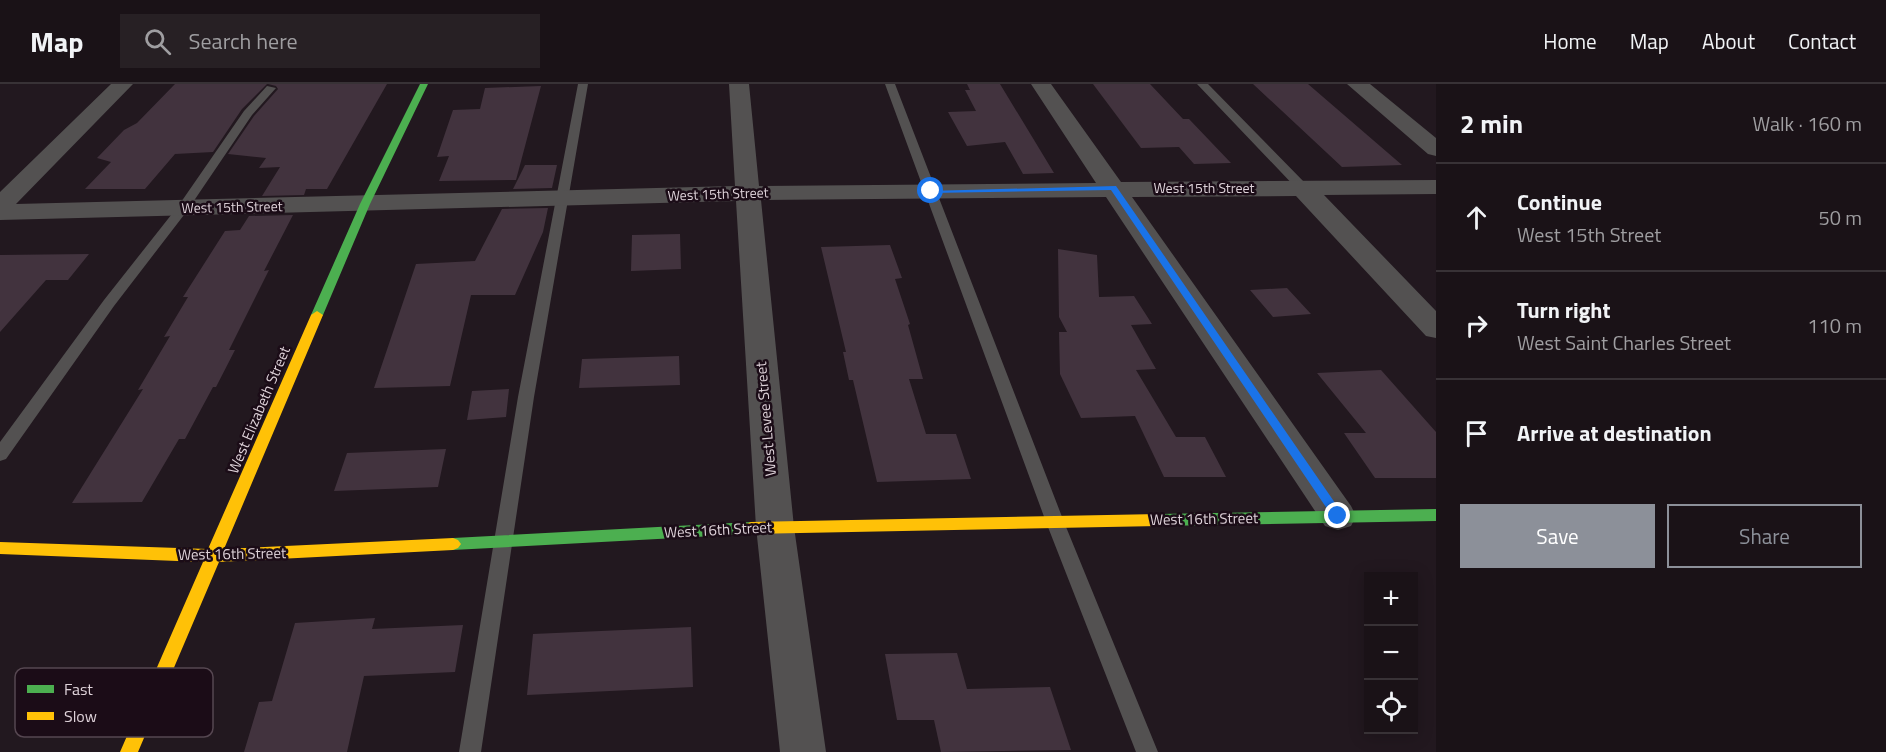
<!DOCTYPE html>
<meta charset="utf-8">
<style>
body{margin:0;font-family:"Titillium Web",sans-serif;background:#272024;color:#f1f3f6}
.controls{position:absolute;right:18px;bottom:18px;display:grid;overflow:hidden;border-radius:0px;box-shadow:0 3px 15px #0003}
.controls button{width:54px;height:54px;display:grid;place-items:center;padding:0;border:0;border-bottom:2px solid #383236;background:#1a1217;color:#f1f3f6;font:30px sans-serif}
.stop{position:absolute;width:18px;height:18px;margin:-14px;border:4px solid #1a73e8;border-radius:50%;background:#fff}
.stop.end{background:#1a73e8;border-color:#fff;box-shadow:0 2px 6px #0008}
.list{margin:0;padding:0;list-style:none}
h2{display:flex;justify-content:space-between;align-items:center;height:78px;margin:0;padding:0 24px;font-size:26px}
h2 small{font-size:20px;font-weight:400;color:#9f9ea1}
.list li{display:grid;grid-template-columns:39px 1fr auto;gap:18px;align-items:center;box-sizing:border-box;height:108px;padding:0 24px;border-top:2px solid #383236}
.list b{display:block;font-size:22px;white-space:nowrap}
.list p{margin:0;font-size:20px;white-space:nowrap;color:#9f9ea1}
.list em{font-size:20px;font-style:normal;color:#9f9ea1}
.actions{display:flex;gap:12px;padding:18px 24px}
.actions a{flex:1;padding:14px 0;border:2px solid #8c9099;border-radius:0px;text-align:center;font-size:21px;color:#8c9099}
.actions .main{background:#8c9099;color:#fff}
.icon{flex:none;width:33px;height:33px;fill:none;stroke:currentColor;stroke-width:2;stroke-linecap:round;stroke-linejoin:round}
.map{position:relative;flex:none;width:1436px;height:668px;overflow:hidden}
header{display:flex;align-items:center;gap:36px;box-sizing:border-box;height:84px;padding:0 30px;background:#1a1217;border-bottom:2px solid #383236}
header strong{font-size:28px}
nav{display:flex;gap:33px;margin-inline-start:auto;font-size:21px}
.search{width:420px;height:54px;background:#272024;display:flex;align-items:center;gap:15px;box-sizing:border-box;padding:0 21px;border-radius:0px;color:#9f9ea1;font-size:22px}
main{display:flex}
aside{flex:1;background:#1a1217}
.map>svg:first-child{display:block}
</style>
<header>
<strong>Map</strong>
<div class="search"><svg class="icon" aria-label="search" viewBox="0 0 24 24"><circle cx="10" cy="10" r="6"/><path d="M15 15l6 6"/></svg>Search here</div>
<nav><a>Home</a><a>Map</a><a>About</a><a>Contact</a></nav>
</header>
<main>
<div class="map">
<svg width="1436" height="668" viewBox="0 0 1436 668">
<rect width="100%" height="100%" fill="#22181f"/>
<!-- building -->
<path fill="#42333e" d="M175 0H267L242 25 213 68 175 70 145 105H85L111 78 97 74 124 46 137 39Z
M268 0H387L327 105H306L304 111 262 112 280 83 259 84 266 74 228 70 254 32 278 5 276 2Z
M967 0H1000L1054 89 1023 90 1005 58 967 62 948 28 976 27 965 6H970Z
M1093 0H1150L1183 35H1189L1231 79 1194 80 1179 63 1141 64Z
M1253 0H1308L1402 81 1342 83Z
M541 2 516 96 439 97 449 72 437 73 453 26 480 25 485 4Z
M525 81H557L552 104 513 105Z
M548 124 543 148 515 211H471L450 302 374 304 416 180 475 177 502 125Z
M293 131 264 187 269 186 229 266H235L216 303H213L185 355H179L142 418 72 419 143 305 138 306 170 252 164 253 188 213H183L225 147 240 146 249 132Z
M680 150 681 185 631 187 632 151Z
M890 161 902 194 895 195 910 240 908 241 923 295H909L926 350H956L971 395 877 398 853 296H849L843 268H846L821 163Z
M1058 165 1097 171 1099 213 1134 212 1152 240 1131 241 1156 285 1136 286 1176 353H1205L1226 393H1164L1135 332 1081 334 1060 290 1059 248H1067L1059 233Z
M89 170 68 196H46L0 248V171Z
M1287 204 1311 230 1273 233 1250 206Z
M679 272 680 301 579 304 582 275Z
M1381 286 1436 348V394H1375L1344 349H1366L1317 289Z
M509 305 506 333 467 336 472 307Z
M446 365 438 403 334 407 347 369Z
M375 534 372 545 463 541 455 588 364 592 347 668H244L259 618 272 617 295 539Z
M691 543 693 603 527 611 533 550Z
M957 569 967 605 1050 603 1071 666 941 668 934 636H897L885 570Z"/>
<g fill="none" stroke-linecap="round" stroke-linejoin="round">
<!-- lane -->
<path fill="#535151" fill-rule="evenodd" d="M578 0H588L534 313 481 668H459L518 313Z
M885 0H895L1064 438 1158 668H1136L1046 438Z
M1197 0H1208L1306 100V106H1298Z
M267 2 276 4 252 31 187 127 114 222 6 375 0 377V358L104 216 179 121 244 27Z"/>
<!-- street -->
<path fill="#535151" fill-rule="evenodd" d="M111 0H133L16 120 735 102 729 0H749L759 102 1096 99 1031 0H1051L1121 98 1436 96V110L1324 111 1436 227V254L1426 252 1296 112 1132 113 1351 422 1356 432 1351 442 1338 446 1325 442 1106 113 761 116 794 443 826 668H780L756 443 736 117 0 136V108Z
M1347 0H1370L1436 54V72L1428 70Z"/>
<!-- fast -->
<path fill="#4caf50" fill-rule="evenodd" d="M420 0H428L370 120 323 231 317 235 313 234 311 231 360 120Z
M1436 425V437L1159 442 1154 440 1151 436 1154 432 1159 430Z
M751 438 756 440 759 444 756 448 751 450 453 466 448 464 445 460 448 456 453 454Z"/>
<!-- slow -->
<path fill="#ffc107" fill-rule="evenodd" d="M317 227 323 231 224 465 453 454 458 456 461 460 458 464 453 466 219 478 138 668H120L203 478 0 470V458L208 465 311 231Z
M1159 430 1164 432 1167 436 1164 440 1159 442 751 450 746 448 743 444 746 440 751 438Z"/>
</g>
<!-- route -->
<path fill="#1a73e8" d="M1116 102 1342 429V435H1334L1111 106 931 109 928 107Z"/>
<g text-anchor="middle" stroke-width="5" stroke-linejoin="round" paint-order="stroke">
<!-- far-street labels -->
<g font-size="14" fill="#ded2d9" stroke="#1b0c17">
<text x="1204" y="109">West 15th Street</text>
<text transform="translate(718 110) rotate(-2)" y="5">West 15th Street</text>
<text transform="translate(232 123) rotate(-1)" y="5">West 15th Street</text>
</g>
<!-- street labels -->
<g font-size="15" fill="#ded2d9" stroke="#1b0c17">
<text transform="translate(259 326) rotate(-67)" y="5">West Elizabeth Street</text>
<text transform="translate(766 335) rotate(-95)" y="5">West Levee Street</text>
<text transform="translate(1204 435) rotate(-1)" y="5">West 16th Street</text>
<text transform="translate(718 446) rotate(-3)" y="5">West 16th Street</text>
<text transform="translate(232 470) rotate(-1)" y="5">West 16th Street</text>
</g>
</g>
<!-- legend -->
<rect x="15" y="584" width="198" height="69" rx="9" fill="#1b0c17" stroke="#564751" stroke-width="1.5"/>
<rect x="27" y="601" width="27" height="8" fill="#4caf50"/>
<rect x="27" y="628" width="27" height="8" fill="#ffc107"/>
<g font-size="16" fill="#ded2d9">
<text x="64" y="611">Fast</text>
<text x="64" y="638">Slow</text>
</g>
</svg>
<div class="controls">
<button>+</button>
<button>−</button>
<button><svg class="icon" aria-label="locate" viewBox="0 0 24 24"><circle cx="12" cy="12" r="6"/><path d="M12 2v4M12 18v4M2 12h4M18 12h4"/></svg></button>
</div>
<div class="stop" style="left:931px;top:107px"></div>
<div class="stop end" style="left:1338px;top:432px"></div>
</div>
<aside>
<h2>2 min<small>Walk · 160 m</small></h2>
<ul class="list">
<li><svg class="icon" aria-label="ahead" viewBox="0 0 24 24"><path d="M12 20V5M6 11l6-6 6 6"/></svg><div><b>Continue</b><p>West 15th Street</p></div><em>50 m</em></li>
<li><svg class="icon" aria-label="right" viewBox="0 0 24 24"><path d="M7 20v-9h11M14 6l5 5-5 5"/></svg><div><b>Turn right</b><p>West Saint Charles Street</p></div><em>110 m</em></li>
<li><svg class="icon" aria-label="arrive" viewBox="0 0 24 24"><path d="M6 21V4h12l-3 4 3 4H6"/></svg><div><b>Arrive at destination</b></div></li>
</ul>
<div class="actions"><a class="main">Save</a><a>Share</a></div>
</aside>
</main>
